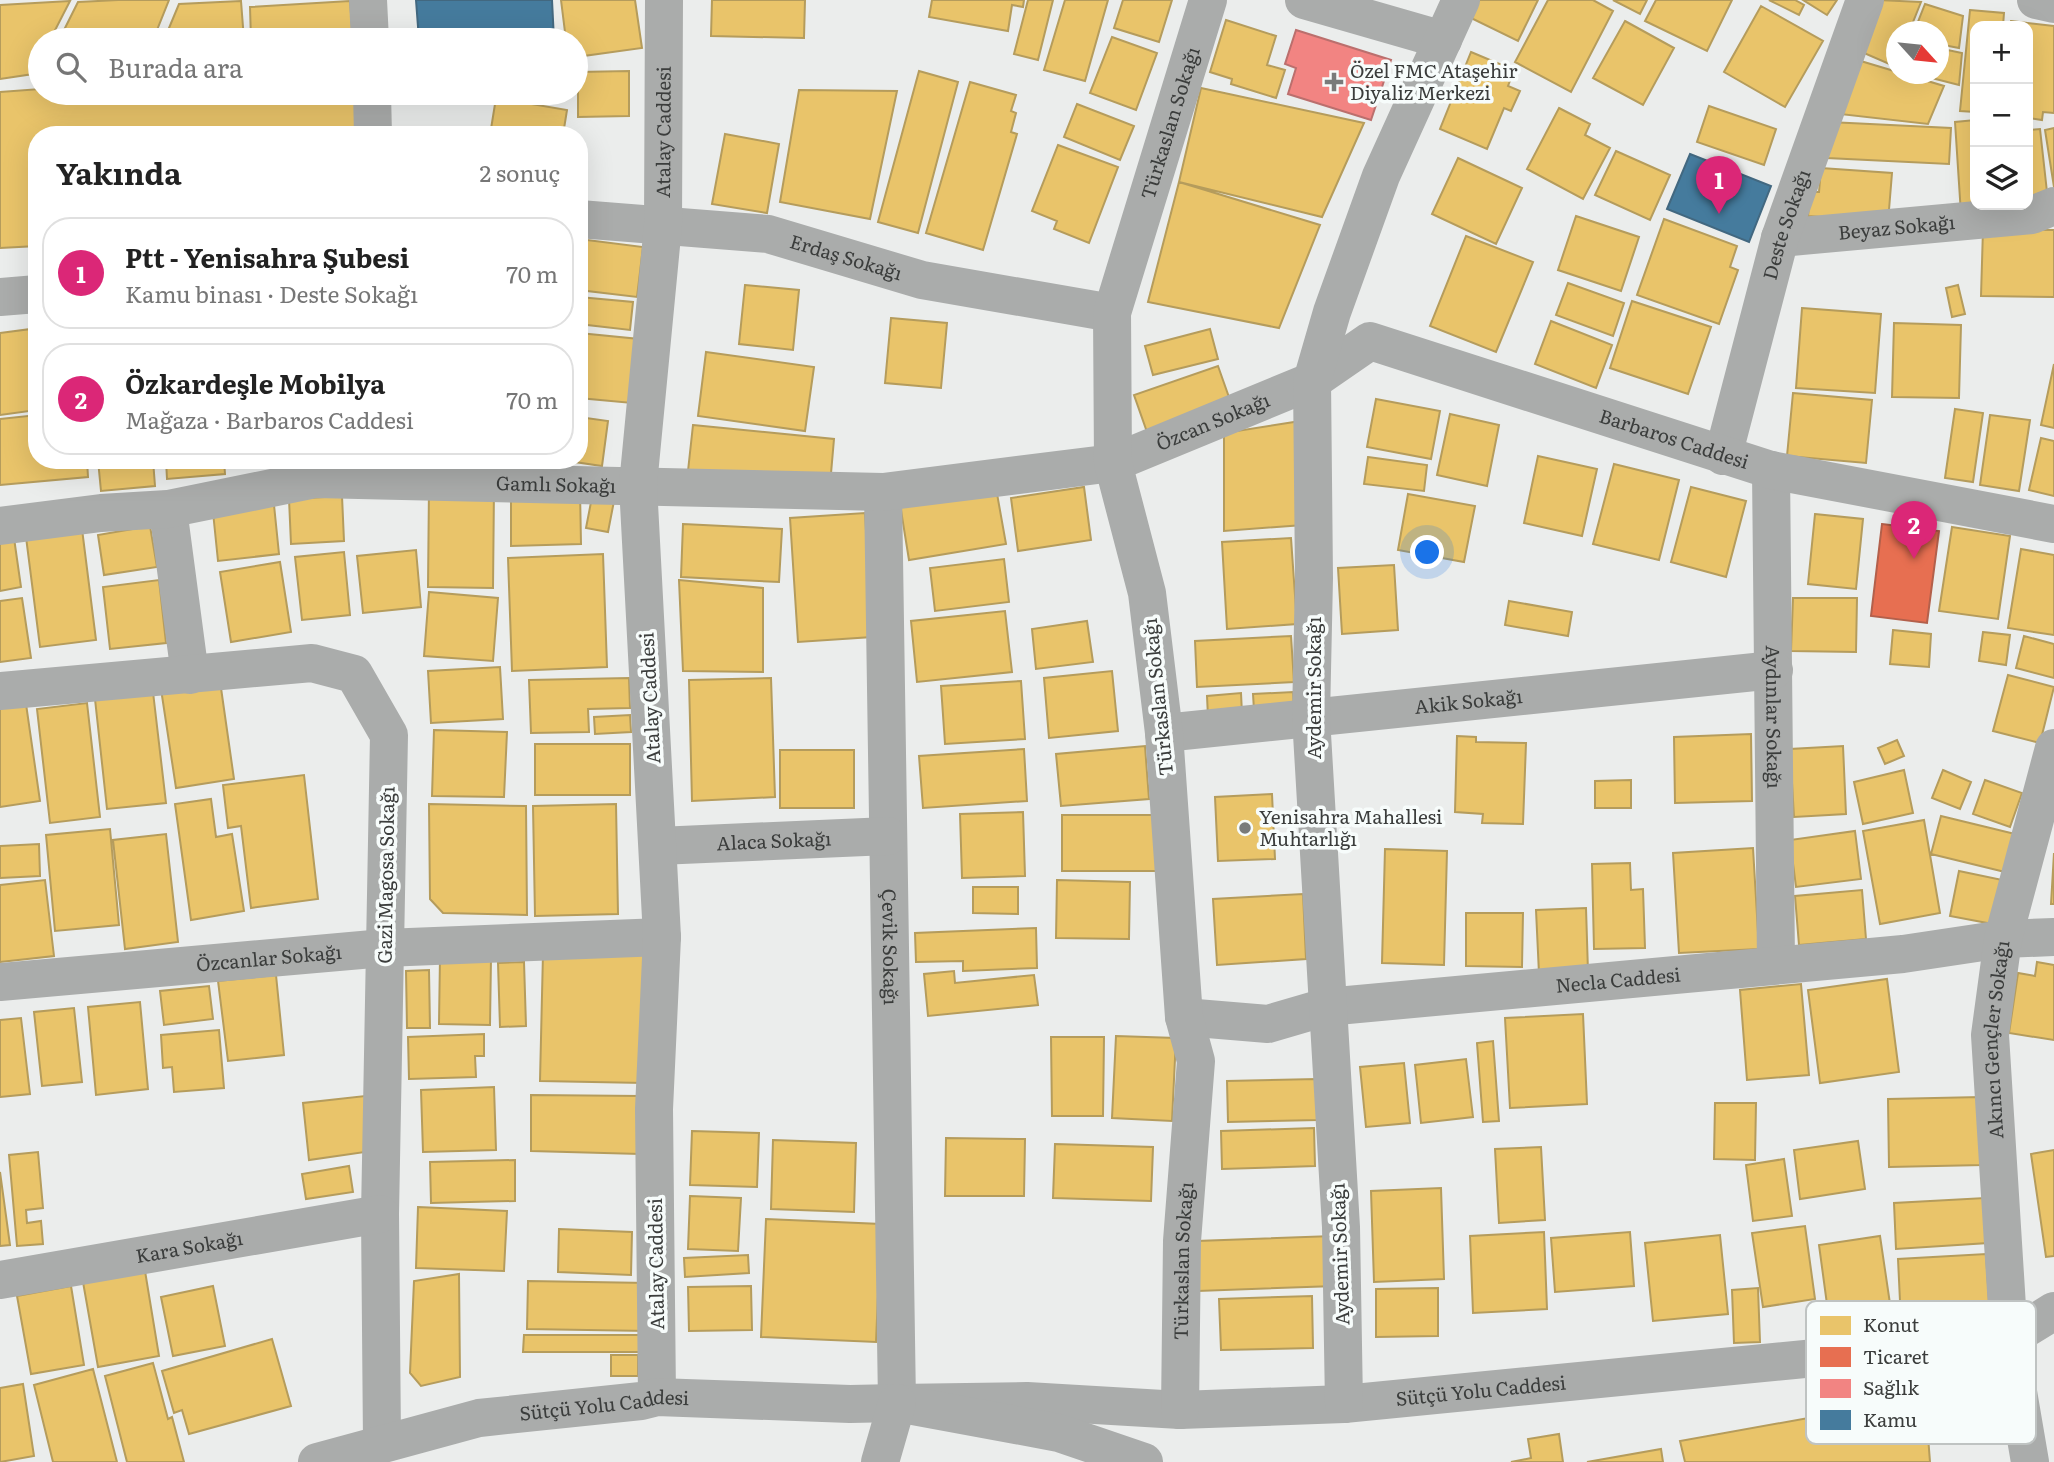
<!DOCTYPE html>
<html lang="tr">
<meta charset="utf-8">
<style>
body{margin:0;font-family:Literata,serif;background:#f2f2f2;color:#222}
.controls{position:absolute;right:21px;top:21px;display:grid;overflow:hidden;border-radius:14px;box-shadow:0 7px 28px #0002}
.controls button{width:63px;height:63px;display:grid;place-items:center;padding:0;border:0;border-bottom:2px solid #e0e0e0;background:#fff;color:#222;font:35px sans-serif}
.compass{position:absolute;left:1886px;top:21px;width:63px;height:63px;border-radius:50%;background:#fff;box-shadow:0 7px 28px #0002;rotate:117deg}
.you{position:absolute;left:1428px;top:553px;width:24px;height:24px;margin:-18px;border:5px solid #fff;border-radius:50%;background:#1a73e8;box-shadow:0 0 0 10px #1a73e833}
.badge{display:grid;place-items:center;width:46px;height:46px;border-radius:50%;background:#db2777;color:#fff;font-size:23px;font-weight:700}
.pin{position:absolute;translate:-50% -58px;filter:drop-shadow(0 2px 4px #0008)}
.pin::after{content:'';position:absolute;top:37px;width:24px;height:21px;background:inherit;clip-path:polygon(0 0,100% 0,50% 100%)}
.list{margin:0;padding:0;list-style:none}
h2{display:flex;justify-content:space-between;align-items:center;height:91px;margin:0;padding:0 28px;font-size:30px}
h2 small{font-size:23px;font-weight:400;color:#767676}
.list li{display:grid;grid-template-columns:46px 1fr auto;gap:21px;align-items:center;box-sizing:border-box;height:112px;margin:0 14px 14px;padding:0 14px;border:2px solid #e0e0e0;border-radius:28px}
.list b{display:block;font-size:26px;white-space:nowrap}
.list p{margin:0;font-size:23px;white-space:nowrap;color:#767676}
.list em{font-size:23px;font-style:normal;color:#767676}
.icon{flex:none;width:38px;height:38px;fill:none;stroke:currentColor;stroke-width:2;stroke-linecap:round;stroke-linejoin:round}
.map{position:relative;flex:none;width:2054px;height:1462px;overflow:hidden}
.search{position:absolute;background:#fff;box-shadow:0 7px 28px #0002;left:28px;top:28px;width:560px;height:77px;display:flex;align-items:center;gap:18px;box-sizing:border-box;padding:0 24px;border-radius:38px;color:#767676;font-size:26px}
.panel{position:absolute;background:#fff;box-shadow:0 7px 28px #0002;left:28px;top:126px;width:560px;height:343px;border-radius:28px}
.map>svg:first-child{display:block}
</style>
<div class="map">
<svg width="2054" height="1462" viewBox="0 0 2054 1462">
<rect width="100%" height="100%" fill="#ebedec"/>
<!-- homes -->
<path fill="#e9c46a" stroke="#b59c5c" stroke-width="2" d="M118 0H169L153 40H59L78 2Z
M561 0H635L642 48 576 57V40H566Z
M712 0H805L804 38 711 36Z
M932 0H1024L1023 7 1012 5 1008 31 929 17Z
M1028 0H1053L1038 60 1014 54Z
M1065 0H1108L1085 81 1044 70Z
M1123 0H1172L1159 42 1114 28Z
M1479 0H1538L1518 41 1471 18Z
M1548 0H1593L1613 11 1571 92 1515 62Z
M1613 0H1647L1640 14Z
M1656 0H1732L1707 51 1645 21Z
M1769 0H1795L1804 5 1799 15Z
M1803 0H1837L1827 15Z
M1878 0 1921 2 1909 32H1896L1894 66 1857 50Z
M70 1 50 40H40V60L33 74 0 79V5Z
M241 1 244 40H164L179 4Z
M350 1 353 40H251L250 7Z
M1925 4 1963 16 1959 48 1938 44V32H1914Z
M1761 6 1823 41 1785 107 1724 72Z
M1970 10 2004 13 2003 26H1975V112L1960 111Z
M1226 20 1276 36 1267 65 1285 70 1276 98 1231 84 1232 79 1210 72Z
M1625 21 1674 48 1643 105 1593 78Z
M2011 21 2054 26V113L2043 112 2042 120 2028 118V26H2010Z
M1112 37 1157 53 1136 110 1090 93Z
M1938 48 1962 53 1959 85 1916 74H1938Z
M1471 52 1514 70 1508 86 1520 91 1511 111 1504 108 1487 149 1440 129Z
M1854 59 1944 86 1928 124 1831 113Z
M629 71V116L578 117V72Z
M919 71 958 82 918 233 878 222Z
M970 82 1016 95 1011 111 1016 113 1011 132 1017 134 983 250 926 233Z
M1201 88 1364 123 1322 217 1179 182Z
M40 89V93H356L359 135H37V246L0 248V92Z
M799 90 897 91 870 219 780 202Z
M496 98 567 110 563 135H490Z
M1077 104 1134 126 1120 160 1064 137Z
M1709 106 1776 129 1764 165 1697 142Z
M1559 108 1590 124 1585 135 1610 148 1583 199 1527 169Z
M1975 120V205L1961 214 1955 122Z
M1829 122 1951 128 1949 164 1827 158Z
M2054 128V187L2045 130Z
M2040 129 2048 201 2028 203V130Z
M725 134 779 144 767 213 712 204Z
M1058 145 1118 167 1089 243 1054 229 1057 221 1032 211Z
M1616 151 1670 175 1650 220 1595 195Z
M1458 158 1522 188 1496 244 1432 214Z
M1821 168 1892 173 1888 222 1808 216 1810 192H1819Z
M1179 182 1320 225 1279 328 1148 302Z
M1576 216 1639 237 1621 291 1558 270Z
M1664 219 1737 246 1730 267 1738 270 1719 324 1637 295Z
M1983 229 2054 230V297L1981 296Z
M1466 236 1533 262 1496 352 1430 326Z
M579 239 643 247 637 297 579 290Z
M1568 283 1624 303 1613 336 1556 315Z
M745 285 799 290 793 350 739 344Z
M1958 285 1965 314 1952 317 1946 288Z
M579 297 633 302 630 330 579 324Z
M1632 301 1711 327 1688 394 1610 368Z
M1802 308 1881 314 1875 393 1796 388Z
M891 318 947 323 941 388 885 383Z
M1551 321 1612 345 1596 388 1535 364Z
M1894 323 1961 325 1959 398 1892 397Z
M31 329 37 410 0 415V333Z
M1210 329 1218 359 1153 375 1145 346Z
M579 333 639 339 632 403 579 398Z
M706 352 814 367 805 431 698 416Z
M2054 364V428L2041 425Z
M1218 366 1231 403 1147 432 1134 395Z
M1793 393 1872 400 1866 463 1787 456Z
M1376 399 1440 411 1431 459 1367 447Z
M1955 409 1983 413 1973 482 1945 478Z
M1450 414 1499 425 1487 486 1437 475Z
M37 415V460H87L88 477 0 485V419Z
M1990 415 2030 420 2019 491 1980 485Z
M579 417 608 421 602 466 561 460H579Z
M1307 420 1303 525 1224 531V433Z
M693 425 834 439 830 485 688 471Z
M2041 438 2054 441V496L2029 490Z
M1538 456 1597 469 1582 536 1524 523Z
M1368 457 1427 465 1424 491 1364 484Z
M98 460H153L155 486 101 491Z
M166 460H224L225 474 167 479Z
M1614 464 1679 480 1659 560 1593 544Z
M429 487 494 488 493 588 428 587Z
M1084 487 1091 540 1018 551 1011 498Z
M1691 487 1746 501 1726 577 1671 562Z
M996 488 1006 544 909 560 900 504Z
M580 490 581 544 511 546V491Z
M1408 494 1475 506 1464 562 1398 550Z
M342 496 344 541 291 544 289 499Z
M592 497 614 501 608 532 586 528Z
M274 505 279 554 218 561 213 512Z
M865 513 872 637 798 642 790 518Z
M1815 514 1863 519 1856 589 1808 584Z
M683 524 782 529 779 582 681 577Z
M150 526 157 567 104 575 98 535Z
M1952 527 2010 536 1998 619 1939 611Z
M82 529 96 640 40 647 26 537Z
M14 538 21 587 0 591V540Z
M1291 538 1297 624 1227 629 1222 542Z
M2021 549 2054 555V635L2008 628Z
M416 550 421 607 363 613 357 556Z
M344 552 350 615 302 620 295 557Z
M603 554 607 667 512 671 508 558Z
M1004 559 1009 602 935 611 930 568Z
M280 562 291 632 231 642 220 572Z
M1394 565 1398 630 1342 634 1338 568Z
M159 580 166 643 110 649 103 587Z
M679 580 763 588V672L683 671Z
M429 592 498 598 493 661 424 656Z
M22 598 31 658 0 662V601Z
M1793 598H1857L1856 652 1791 651Z
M1509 601 1572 612 1568 636 1505 625Z
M1005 611 1012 672 917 682 911 621Z
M1087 621 1093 662 1036 669 1032 629Z
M1893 630 1931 634 1929 667 1890 664Z
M1983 632 2010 635 2006 665 1979 661Z
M1291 636 1294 682 1197 687 1195 641Z
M2024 636 2054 644V678L2016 668Z
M500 667 503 719 431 723 428 671Z
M1112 671 1118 731 1049 738 1044 678Z
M2008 675 2054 687 2040 743 1993 731Z
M629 678 630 708 588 709 589 732 531 733 529 680Z
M771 678 775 797 692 801 689 680Z
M220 681 234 779 176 788 161 689Z
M1021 681 1025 739 945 744 941 686Z
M153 692 166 803 107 809 95 699Z
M1293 692 1294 707 1254 710 1253 694Z
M1241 693 1242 714 1208 717 1207 696Z
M25 697 40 801 0 807V700Z
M87 703 100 817 50 823 37 709Z
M630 715 631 732 595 734 594 717Z
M434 730 507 732 504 797 432 796Z
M1751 734 1752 801 1675 803 1674 737Z
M1457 736 1476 737V742L1526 743 1523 824 1482 823 1483 814 1455 812Z
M1897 740 1904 756 1885 764 1878 748Z
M535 744H630V795H535Z
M1145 746 1149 799 1061 806 1056 754Z
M1843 746 1846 814 1794 817 1790 749Z
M1024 749 1027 801 923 808 919 756Z
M780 750H854V808H780Z
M1904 770 1913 813 1863 824 1854 782Z
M1943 770 1971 782 1960 809 1932 798Z
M304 775 318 899 251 908 241 826 228 828 223 785Z
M1631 780V808H1595V781Z
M1985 780 2022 793 2010 827 1973 814Z
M1272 794 1275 859 1218 861 1215 797Z
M211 799 216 837 232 834 244 911 191 920 175 804Z
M429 804 526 806 527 915 443 913 430 899Z
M616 804 618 914 535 916 533 806Z
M1023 812 1025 876 962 878 960 814Z
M1062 815H1156V871H1062Z
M1941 816 2015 834 2005 872 1931 854Z
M1924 820 1940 913 1880 924 1863 831Z
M110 829 119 925 55 931 46 835Z
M1855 831 1861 879 1796 887 1790 840Z
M166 834 178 942 125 949 113 840Z
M39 844 40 876 0 878V846Z
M1753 848 1759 949 1679 953 1673 853Z
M1385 849 1447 851 1444 965 1382 963Z
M2054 853V904H2051Z
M1630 863 1631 890 1643 889 1645 948 1594 949 1592 864Z
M1959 871 2007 881 1998 925 1950 916Z
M45 880 54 956 0 962V885Z
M1057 880 1130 882 1129 939 1056 938Z
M973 887H1018V914L973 913Z
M1862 890 1866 939 1799 945 1795 896Z
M1303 894 1306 959 1217 965 1213 899Z
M1586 908 1588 972 1539 974 1536 910Z
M1466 913H1523L1522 967 1466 966Z
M1036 928 1037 968 963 971V961L916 962 915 933Z
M543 953 647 955 644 1083 540 1081Z
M440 957 491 958 490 1025 439 1024Z
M524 962 526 1026 500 1027 498 963Z
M2037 962 2054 965V1040L2009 1033 2018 973 2035 976Z
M429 970 430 1028H407L406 971Z
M954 971 955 983 1034 975 1038 1005 928 1016 924 974Z
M276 975 284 1055 228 1061 218 981Z
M1887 979 1899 1072 1820 1083 1808 990Z
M1801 984 1809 1075 1747 1080 1740 990Z
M209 986 213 1019 164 1025 160 991Z
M140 1002 148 1089 96 1095 88 1007Z
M74 1008 82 1082 42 1086 34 1012Z
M1583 1014 1587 1104 1510 1108 1505 1018Z
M21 1018 30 1094 0 1097V1020Z
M219 1030 224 1088 174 1092 172 1067 163 1068 161 1035Z
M484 1034V1056H475L476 1077 409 1079 408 1037Z
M1116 1036 1176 1038 1172 1121 1112 1118Z
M1051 1037H1104L1103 1116H1052Z
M1493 1041 1499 1121 1483 1122 1477 1043Z
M1466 1059 1473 1117 1421 1123 1415 1065Z
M1404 1063 1410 1123 1366 1127 1360 1067Z
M1317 1079 1318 1120 1228 1122 1227 1081Z
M494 1087 496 1150 423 1152 421 1090Z
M531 1095 641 1096 640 1154 531 1151Z
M365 1096 372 1151 309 1160 303 1103Z
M1981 1097 1983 1165 1889 1167 1888 1099Z
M1715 1103H1756L1755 1160 1714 1159Z
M1314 1128 1315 1166 1222 1169 1221 1131Z
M692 1131 759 1133 757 1187 690 1185Z
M946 1138 1025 1139 1024 1196H945Z
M773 1140 856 1143 854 1212 771 1209Z
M1858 1141 1865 1189 1800 1199 1794 1150Z
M1055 1144 1153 1147 1151 1201 1053 1198Z
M1541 1147 1545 1220 1499 1223 1495 1149Z
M2054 1150V1256L2046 1257 2031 1154Z
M38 1152 43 1208 26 1210 27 1223 41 1221 43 1244 17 1246 9 1155Z
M1784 1159 1792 1216 1753 1221 1746 1165Z
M515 1160V1201L431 1203 430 1162Z
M349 1166 353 1192 306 1199 302 1174Z
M0 1172 10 1245 0 1246Z
M1441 1188 1444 1279 1374 1282 1371 1191Z
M690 1196 741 1198 738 1251 688 1249Z
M1985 1198 1988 1243 1896 1249 1894 1203Z
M418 1207 507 1211 504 1271 416 1268Z
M766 1219 881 1224 876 1342 761 1337Z
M1805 1226 1815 1299 1763 1307 1752 1233Z
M559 1229 632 1232 631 1275 558 1272Z
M1544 1232 1547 1309 1473 1313 1470 1236Z
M1630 1232 1634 1286 1555 1292 1551 1238Z
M1720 1235 1728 1314 1653 1321 1645 1243Z
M1333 1236 1335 1286 1198 1291 1197 1241Z
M1880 1236 1893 1324 1831 1334 1819 1245Z
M1986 1254 1990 1316 1901 1322 1898 1259Z
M748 1255 749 1273 685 1277 684 1258Z
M145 1271 159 1356 98 1367 83 1282Z
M459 1274 460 1377 421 1386 410 1373 414 1281Z
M528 1281 648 1283V1331L527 1329Z
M71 1286 84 1365 31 1374 17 1296Z
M213 1286 225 1346 173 1356 161 1297Z
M751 1286 752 1330 689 1331 688 1287Z
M1438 1288V1336L1376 1337V1289Z
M1758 1288 1760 1342 1734 1343 1732 1290Z
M1312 1296 1313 1348 1221 1350 1219 1299Z
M524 1335H643L644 1352H523Z
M272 1339 291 1406 189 1434 182 1410 174 1413 162 1371Z
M611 1355H638V1376H611Z
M153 1363 168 1419 172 1417 184 1462H127L105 1376Z
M93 1369 117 1462H53L34 1385Z
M23 1384 34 1456 0 1462V1388Z
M1925 1397 1930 1462H1685L1680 1441Z
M1559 1434 1563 1462H1511L1531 1458 1528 1439Z
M1661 1449 1663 1462H1587Z"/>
<!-- shops -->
<path fill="#e76f51" stroke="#b3604b" stroke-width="2" d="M1882 524 1939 531 1927 623 1871 616Z"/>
<!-- health -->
<path fill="#f28482" stroke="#bb6f6d" stroke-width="2" d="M1296 30 1391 60 1371 120 1288 94 1296 68 1285 64Z"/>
<!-- public -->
<path fill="#457b9d" stroke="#426880" stroke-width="2" d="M416 0H552L554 40H419Z
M1690 154 1771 186 1749 242 1667 209Z"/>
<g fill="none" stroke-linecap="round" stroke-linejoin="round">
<!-- minor -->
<g stroke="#aaacab" stroke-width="38">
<path d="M368 0 370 40"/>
<path d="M1304 0 1443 40"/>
<path d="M372 93 373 135"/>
<path id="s1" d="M579 219 768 234 922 280 1112 313"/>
<path id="s2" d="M1780 238 2032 215 2054 206"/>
<path d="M0 297 37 294"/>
<path id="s3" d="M1723 456 1780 238 1865 0"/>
<path id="s4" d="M1771 470 1776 963"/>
<path id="s5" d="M883 492 897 1403 1027 1401 1180 1410 1344 1404 2009 1339 2054 1311"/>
<path d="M168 509 190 675"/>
<path id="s6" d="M0 526 101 513 168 509 316 479 883 492 1113 463 1312 381 1370 341 1771 470 2054 524"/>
<path d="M0 691 312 663 354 674 389 735 380 1214 382 1442"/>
<path id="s7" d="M1164 733 1774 670"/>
<path id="s8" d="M658 846 888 836"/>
<path id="s9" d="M0 982 384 948 662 937"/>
<path id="s10" d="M1184 1017 1268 1024 1326 1007 1903 954 2003 939 2054 937"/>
<path id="s11" d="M0 1280 380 1214"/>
<path id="s12" d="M657 1397 654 1109 662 937 638 485 663 225 664 0"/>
<path d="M1344 1404 1341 1227 1311 717 1314 578 1312 381 1332 312 1381 176 1461 0"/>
<path id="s13" d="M1180 1410 1182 1241 1196 1061 1184 1017 1164 733 1147 593 1113 463 1112 313 1208 0"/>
<path id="s14" d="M2030 1462 2009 1339 1990 1035 2003 939 2054 748"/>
</g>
<!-- tertiary -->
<g stroke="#aaacab" stroke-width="38">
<path d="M2036 0 2054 4"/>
<path id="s15" d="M317 1462 479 1418 641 1401 657 1397 850 1404 897 1403 1059 1433 1144 1462"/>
<path d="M880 1462 897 1403"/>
</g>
</g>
<!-- markers -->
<g fill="#797b7a" stroke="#f7fcfb" stroke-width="2.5">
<path d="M1330.5 71.5h7v7h7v7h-7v7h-7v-7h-7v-7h7z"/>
<circle cx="1245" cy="828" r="7"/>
</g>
<g text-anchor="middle" stroke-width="7" stroke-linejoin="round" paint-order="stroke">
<!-- poi labels -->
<g font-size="19" fill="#3b3d3c" stroke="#f7fcfb" text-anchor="start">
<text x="1350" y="78">Özel FMC Ataşehir<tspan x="1350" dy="22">Diyaliz Merkezi</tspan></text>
<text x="1259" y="824">Yenisahra Mahallesi<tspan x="1259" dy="22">Muhtarlığı</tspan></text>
</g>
<!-- street labels -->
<g font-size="19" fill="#3b3d3c" stroke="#f7fcfb">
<text dy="7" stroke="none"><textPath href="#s13" startOffset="1304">Türkaslan Sokağı</textPath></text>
<text dy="7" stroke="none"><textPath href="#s12" startOffset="1267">Atalay Caddesi</textPath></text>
<text dy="7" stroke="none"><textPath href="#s3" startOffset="240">Deste Sokağı</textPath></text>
<text dy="7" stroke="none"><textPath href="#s2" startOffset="117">Beyaz Sokağı</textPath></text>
<text dy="7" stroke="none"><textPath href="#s1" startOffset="271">Erdaş Sokağı</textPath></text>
<text dy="7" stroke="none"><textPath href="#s6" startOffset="1227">Özcan Sokağı</textPath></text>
<text dy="7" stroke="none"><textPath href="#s6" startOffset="1724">Barbaros Caddesi</textPath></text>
<text dy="7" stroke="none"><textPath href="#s6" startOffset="560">Gamlı Sokağı</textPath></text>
<text transform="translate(1314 688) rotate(-90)" y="7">Aydemir Sokağı</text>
<text transform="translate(1158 697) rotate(-96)" y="7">Türkaslan Sokağı</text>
<text transform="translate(650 698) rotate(-93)" y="7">Atalay Caddesi</text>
<text dy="7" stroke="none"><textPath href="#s7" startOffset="306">Akik Sokağı</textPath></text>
<text dy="7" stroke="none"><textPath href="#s4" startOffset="247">Aydınlar Sokağı</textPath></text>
<text dy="7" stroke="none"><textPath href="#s8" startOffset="116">Alaca Sokağı</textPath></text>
<text transform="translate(386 875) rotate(-89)" y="7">Gazi Magosa Sokağı</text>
<text dy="7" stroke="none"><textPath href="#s5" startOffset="455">Çevik Sokağı</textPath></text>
<text dy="7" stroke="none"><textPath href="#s9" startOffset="270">Özcanlar Sokağı</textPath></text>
<text dy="7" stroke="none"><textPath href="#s10" startOffset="438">Necla Caddesi</textPath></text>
<text dy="7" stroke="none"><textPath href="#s14" startOffset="425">Akıncı Gençler Sokağı</textPath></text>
<text dy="7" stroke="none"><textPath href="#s11" startOffset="192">Kara Sokağı</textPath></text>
<text transform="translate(1340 1254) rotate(-92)" y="7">Aydemir Sokağı</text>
<text dy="7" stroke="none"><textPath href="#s13" startOffset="149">Türkaslan Sokağı</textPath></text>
<text transform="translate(656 1264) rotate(-91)" y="7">Atalay Caddesi</text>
<text dy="7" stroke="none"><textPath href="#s5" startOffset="1496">Sütçü Yolu Caddesi</textPath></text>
<text dy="7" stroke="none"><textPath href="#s15" startOffset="294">Sütçü Yolu Caddesi</textPath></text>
</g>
</g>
<!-- legend -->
<rect x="1806" y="1301" width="230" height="143" rx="10" fill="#f7fcfb" stroke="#bfc3c2" stroke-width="2"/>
<rect x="1820" y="1316" width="31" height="19" fill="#e9c46a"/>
<rect x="1820" y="1347" width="31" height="20" fill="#e76f51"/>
<rect x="1820" y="1379" width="31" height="19" fill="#f28482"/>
<rect x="1820" y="1410" width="31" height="20" fill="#457b9d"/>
<g font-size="19" fill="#3b3d3c">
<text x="1863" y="1332">Konut</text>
<text x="1863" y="1364">Ticaret</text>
<text x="1863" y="1395">Sağlık</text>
<text x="1863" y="1427">Kamu</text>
</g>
</svg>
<div class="controls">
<button>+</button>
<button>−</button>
<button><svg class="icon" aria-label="layers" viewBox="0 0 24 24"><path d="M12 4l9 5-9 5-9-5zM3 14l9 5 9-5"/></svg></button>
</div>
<svg class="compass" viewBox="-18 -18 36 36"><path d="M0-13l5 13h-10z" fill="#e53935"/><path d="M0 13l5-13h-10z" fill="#767676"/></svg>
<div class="you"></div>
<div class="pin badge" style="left:1719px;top:214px">1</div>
<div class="pin badge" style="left:1914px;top:559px">2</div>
<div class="search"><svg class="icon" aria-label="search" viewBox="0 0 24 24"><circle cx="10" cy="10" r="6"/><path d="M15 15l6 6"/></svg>Burada ara</div>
<section class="panel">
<h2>Yakında<small>2 sonuç</small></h2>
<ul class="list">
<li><span class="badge">1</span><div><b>Ptt - Yenisahra Şubesi</b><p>Kamu binası · Deste Sokağı</p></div><em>70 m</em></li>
<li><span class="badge">2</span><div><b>Özkardeşle Mobilya</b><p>Mağaza · Barbaros Caddesi</p></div><em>70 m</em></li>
</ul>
</section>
</div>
